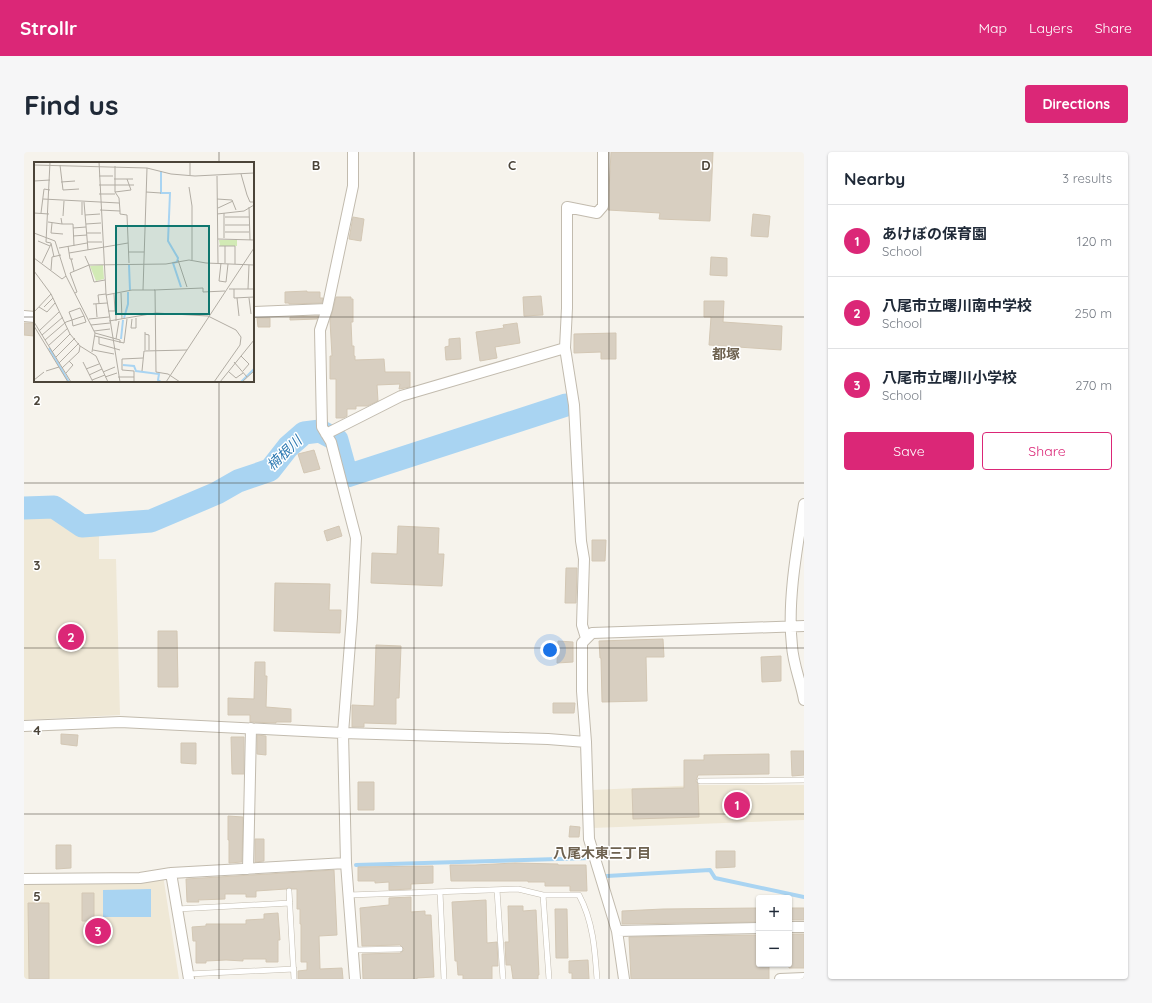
<!DOCTYPE html>
<meta charset="utf-8">
<style>
body{margin:0;font-family:Quicksand,"Noto Sans JP",sans-serif;background:#f6f6f7;color:#1f2937}
.controls{position:absolute;right:12px;bottom:12px;display:grid;overflow:hidden;border-radius:4px;box-shadow:0 1px 3px #0004}
.controls button{width:36px;height:36px;display:grid;place-items:center;padding:0;border:0;border-bottom:1px solid #e0e1e3;background:#fff;color:#1f2937;font:20px sans-serif}
.you{position:absolute;left:526px;top:498px;width:14px;height:14px;margin:-10px;border:3px solid #fff;border-radius:50%;background:#1a73e8;box-shadow:0 0 0 6px #1a73e833}
.badge{display:grid;place-items:center;width:26px;height:26px;border-radius:50%;background:#db2777;color:#fff;font-size:13px;font-weight:700}
.pin{position:absolute;translate:-50% -50%;border:2px solid #fff;box-shadow:0 1px 4px #0006}
.list{margin:0;padding:0;list-style:none}
h2{display:flex;justify-content:space-between;align-items:center;height:52px;margin:0;padding:0 16px;font-size:17px}
h2 small{font-size:13px;font-weight:400;color:#747a83}
.list li{display:grid;grid-template-columns:26px 1fr auto;gap:12px;align-items:center;box-sizing:border-box;height:72px;padding:0 16px;border-top:1px solid #e0e1e3}
.list b{display:block;font-size:15px;white-space:nowrap}
.list p{margin:0;font-size:13px;white-space:nowrap;color:#747a83}
.list em{font-size:13px;font-style:normal;color:#747a83}
.actions{display:flex;gap:8px;padding:12px 16px}
.actions a{flex:1;padding:9px 0;border:1px solid #db2777;border-radius:4px;text-align:center;font-size:14px;color:#db2777}
.actions .main{background:#db2777;color:#fff}
.map{position:relative;flex:none;width:780px;height:827px;overflow:hidden;border-radius:4px}
header{display:flex;align-items:center;gap:24px;box-sizing:border-box;height:56px;padding:0 20px;background:#db2777;color:#fff}
header strong{font-size:19px}
nav{display:flex;gap:22px;margin-inline-start:auto;font-size:14px}
.intro{display:flex;align-items:center;justify-content:space-between;box-sizing:border-box;height:96px;padding:0 24px}
h1{margin:0;font-size:28px}
.button{padding:10px 18px;border-radius:4px;background:#db2777;color:#fff;font-size:14px;font-weight:700}
main{display:flex;gap:24px;padding:0 24px}
aside{flex:1;background:#fff;border-radius:4px;box-shadow:0 1px 3px #0004}
.map>svg:first-child{display:block}
</style>
<header>
<strong>Strollr</strong>
<nav><a>Map</a><a>Layers</a><a>Share</a></nav>
</header>
<div class="intro"><h1>Find us</h1><a class="button">Directions</a></div>
<main>
<div class="map">
<svg width="780" height="827" viewBox="0 0 780 827">
<rect width="100%" height="100%" fill="#f6f3ec"/>
<!-- education -->
<path fill="#efe8d6" d="M24 358 58 377 75 378V407H92L96 563 0 568V359Z
M675 633H780V668L568 676 569 638Z
M139 723 155 827H0V731Z"/>
<!-- water -->
<path fill="#a9d4f2" d="M127 737V765H79V738Z"/>
<g fill="none" stroke-linecap="round" stroke-linejoin="round">
<!-- stream -->
<path stroke="#a9d4f2" stroke-width="4" d="M332 713 567 706
M583 724 686 718 691 726 780 745"/>
<!-- river -->
<path stroke="#a9d4f2" stroke-width="23" d="M0 356 30 355 58 374 127 369 193 341 214 329 246 318 264 295 280 281 296 279 313 288 323 324 542 253"/>
</g>
<!-- building -->
<path fill="#d8cfc1" stroke="#d3c7b4" d="M587 0H689L686 69 635 67 636 61 584 58Z
M729 62 746 64 744 85 727 84Z
M329 65 340 67 337 89 325 87Z
M687 105 703 106V124L686 123Z
M283 139V140H296V146H299L298 151 265 152V151H261V140Z
M517 144 519 163 500 164 499 145Z
M312 145H327V147H329V170H327L328 194H330V204H331V208L360 207 361 220H386V235L375 237 376 232 353 233 354 249 343 254H332V257H323V264L319 266H312V227H306V204H308L306 169Z
M680 149H700L699 170 758 174 757 198 685 193 687 165H680Z
M294 164 293 167 266 168V165Z
M233 166H246V175H234Z
M0 171H11L10 184 0 183Z
M493 171 496 191 471 195 473 206 456 209 452 180 480 176 479 173Z
M592 181V207H577V200L550 201V182Z
M436 186 437 207 422 208 421 195 425 194V187Z
M290 298 296 317 280 321 274 302Z
M315 374 318 384 303 389 300 379Z
M374 374 415 376 414 402H420L418 434 347 431 348 401 373 402Z
M568 388H582L581 409H568Z
M542 416H553L552 451H541Z
M251 431 306 432 305 458H317L316 481 250 479Z
M134 479H153L154 535H134Z
M639 487 640 505H622L623 549 578 550 577 506H576L575 489Z
M534 489 549 490V510L533 511Z
M352 493 377 494 375 546H372V572L340 571V575H328V553L350 554Z
M757 504V529L738 530 737 505Z
M231 510H241V524H243L242 555 267 557V570H252V571L226 570V563H204V546L230 547Z
M529 551H551L550 561H529Z
M37 582 54 583 53 594 37 592Z
M233 583 242 584V603L233 602Z
M207 585H220V622H208Z
M157 591H172V612L157 611Z
M767 599H780V623L768 624Z
M745 602V622L674 623 672 629 674 632 675 665 609 667 608 637 660 636V608H680V603Z
M334 630H350V658H334Z
M204 664 219 665 218 710 205 711V688H204Z
M546 674 556 675 555 685H545Z
M231 687H240V709L231 710Z
M32 693H47V716L32 717Z
M692 699H711V715L692 716Z
M491 711 534 712V713H562L563 739H546V734H521V730H504V729H427L426 713H451Z
M409 714V731L387 732V737L365 738V730L351 731V729H334V715Z
M310 718 313 783 295 784 296 816V817L318 816 319 827H274V819L283 818V810H277V772H276V757H273V737H268L265 735 262 737 232 739V745H222V742H201V747L174 748 175 750H163L162 727Z
M58 741H70V769H58Z
M387 745V760L401 759V763H407L410 825 393 826V827H339L338 802 376 801 379 799 380 797 376 793 338 794 336 756 365 753V746Z
M462 748 463 791 473 790 474 814H468V827H439V823H434L433 809H431L428 750Z
M4 751H25V827H5Z
M484 754H499V759L512 758 515 823H514V827H489L487 813H482L481 790H485Z
M734 756V770L598 772V759L639 757Z
M765 756H780V768H765Z
M531 757H543L544 806H532Z
M254 761 256 788H254V810H242V807H219V809L202 808 182 809V811H172V789H169L168 775 182 774V772H222V768L240 767V762Z
M765 782H780V816H765Z
M734 783 735 812H745V827H607L605 785Z
M564 808 565 827H548V821H545V809Z"/>
<g fill="none" stroke-linecap="round" stroke-linejoin="round">
<defs>
<path id="lane" d="M676 629 780 628
M473 738 479 827
M265 739 270 827
M416 740 420 827
M325 743 494 737 519 743H555C569 769 571 798 573 827
M519 743 525 827
M153 757 266 751
M329 798 376 797
M164 822 270 817"/>
<path id="street" d="M329 0V34L303 157 296 178 298 275 307 290 332 386 328 465 319 581 322 711 331 827
M229 160 303 157
M0 164 11 165
M302 282 377 244 541 196
M780 352C773 396 763 449 768 494 769 512 777 530 780 548
M562 486 558 473 560 407 557 389 550 253 541 196 543 156V55L573 61 579 54V0
M0 574 96 570 319 581 524 587 562 590
M224 717 227 576
M147 721 165 827
M0 727 116 726 147 721 322 711
M765 775H780
M593 779 735 776
M600 827 593 779 565 687 562 590 558 539V491L568 481 780 474
M756 827 780 826"/>
</defs>
<!-- lane casing -->
<use href="#lane" stroke="#c2bbae" stroke-width="6"/>
<!-- street casing -->
<use href="#street" stroke="#c2bbae" stroke-width="12"/>
<!-- lane -->
<use href="#lane" stroke="#fff" stroke-width="5"/>
<!-- street -->
<use href="#street" stroke="#fff" stroke-width="10"/>
</g>
<!-- grid -->
<path fill="none" stroke="#4b4439" stroke-width="1" stroke-opacity="0.55" d="M195 0V11M390 0V827M585 0V827M0 165H11M229 165H780M195 229V827M0 331H780M0 496H780M0 662H780"/>
<g text-anchor="middle" stroke-width="3" stroke-linejoin="round" paint-order="stroke">
<!-- neighbourhood labels -->
<g font-size="14" font-weight="bold" fill="#6e6250" stroke="#fff">
<text x="702" y="207">都塚</text>
<text x="578" y="706">八尾木東三丁目</text>
</g>
<!-- water labels -->
<g font-size="14" font-style="italic" fill="#2e7ab2" stroke="#fff">
<text transform="translate(260 301) rotate(-44)" y="5">楠根川</text>
</g>
</g>
<!-- overview -->
<g transform="translate(10 10)">
<rect width="220" height="220" fill="#f6f3ec"/>
<path d="M185 78H203V84H186ZM69 103 70 117 62 119 56 104Z" fill="#d2eab5"/>
<path fill="none" stroke="#a9d4f2" stroke-width="2" d="M127 9V31H136L134 79 144 96 143 100 139 101 147 125M95 103 96 128M90 156 94 142V130M87 177 89 158M15 186 35 220M89 203 100 204 102 209 125 212 124 218 127 220M207 220 220 207"/>
<path fill="none" stroke="#b2ada4" stroke-width="1" d="M16 0 12 80 17 81 20 95M65 0 72 132 86 220M156 0V13M0 3 113 6 137 12 161 14 220 11M26 3 29 28 45 27M81 4V30L85 36 86 49M207 12 213 33 216 40H220M65 14H79M183 14 184 101M80 17H99M0 19 16 18M27 20 41 19M65 23H100M155 25 158 44V98M81 30 97 28 93 17M112 30 127 31M65 32H81M9 37 85 41M183 37 198 38 202 48M48 40V53M50 40 54 88M215 45 216 78M184 46 199 39M66 48 86 49V52L93 53 95 101M0 51 15 52M7 51 10 27 16 28M190 51V76M183 52 210 49 220 43M51 53 66 52M29 54 30 39M191 55H215M27 56 28 62H39L40 84M14 60 28 62M18 61 17 71 29 72M52 62 67 61M191 63H215M39 66 52 65M191 70H215M0 71 21 79 32 114M53 71H67M39 74 53 73M184 77 220 78M4 79 16 84M53 80H68M34 84 36 97H39M185 84H201V102M25 86 53 81M94 90H110M35 91 94 81M51 94 55 103 132 102 155 98 172 101 220 103M0 96 28 117 32 114 61 171 58 190M37 97 40 109M144 98 153 125M8 101 17 82M187 101 185 119 192 120 194 102M191 101V84M215 103 214 127H220M17 108 18 95 27 93M0 109 17 132 36 172 46 184 62 194 74 220M195 127H214M200 127V136L220 135M109 128 113 6M120 128 169 126V130L191 129M41 131 43 130 36 111 55 103 60 120 71 118M87 131 88 157M80 132 81 149M72 133 98 128H121L122 210 134 212 146 220M203 136 205 154M215 136 217 152M65 141 64 133 72 132M59 142 73 141M62 142 63 155M5 145 13 150 21 141M10 145 19 136M74 149H82V159M0 150 17 132M55 157 75 155M98 157 97 166H102V156M75 159 122 151 174 154 202 168 207 175 206 183 180 220M0 160 37 220M57 163 76 161M0 164 34 220M5 169 25 150M60 169 76 167M111 170V188M61 171 86 178V181M111 172 115 173V188M8 173 29 155M61 174 90 181 93 157M65 175V182L86 188M82 177 85 159M11 178 32 160 50 154 52 160 39 164 38 158 35 150 46 146 50 154M14 184 34 166M59 188 80 192M18 190 36 172M207 194 215 202 209 209M22 195 41 176M49 200 59 220M200 200 213 215M25 201 45 181M28 206 45 190 46 184M52 207 65 202M12 209 25 205M108 209 110 189 153 188M69 210 81 205M195 210 202 216 209 211M32 211 39 203 35 199M55 213 68 207M71 215 83 211M84 215H100M0 218 10 210M58 218 71 213M100 220V209L88 208V197L109 196M132 220 220 86M186 220 220 178M208 220 220 209"/>
<path fill="#0f766e" fill-opacity="0.15" stroke="#0f766e" stroke-width="2" d="M82 64H175V152H82Z"/>
<rect width="220" height="220" fill="none" stroke="#4b4439" stroke-width="2"/>
</g>
<g font-size="13" text-anchor="middle" font-weight="bold" fill="#4b4439" stroke="#fff" stroke-width="3" stroke-linejoin="round" paint-order="stroke">
<text x="292" y="18">B</text>
<text x="488" y="18">C</text>
<text x="682" y="18">D</text>
<text x="13" y="253">2</text>
<text x="13" y="418">3</text>
<text x="13" y="583">4</text>
<text x="13" y="749">5</text>
</g>
</svg>
<div class="controls">
<button>+</button>
<button>−</button>
</div>
<div class="you"></div>
<div class="pin badge" style="left:713px;top:653px">1</div>
<div class="pin badge" style="left:47px;top:485px">2</div>
<div class="pin badge" style="left:74px;top:779px">3</div>
</div>
<aside>
<h2>Nearby<small>3 results</small></h2>
<ul class="list">
<li><span class="badge">1</span><div><b>あけぼの保育園</b><p>School</p></div><em>120 m</em></li>
<li><span class="badge">2</span><div><b>八尾市立曙川南中学校</b><p>School</p></div><em>250 m</em></li>
<li><span class="badge">3</span><div><b>八尾市立曙川小学校</b><p>School</p></div><em>270 m</em></li>
</ul>
<div class="actions"><a class="main">Save</a><a>Share</a></div>
</aside>
</main>
